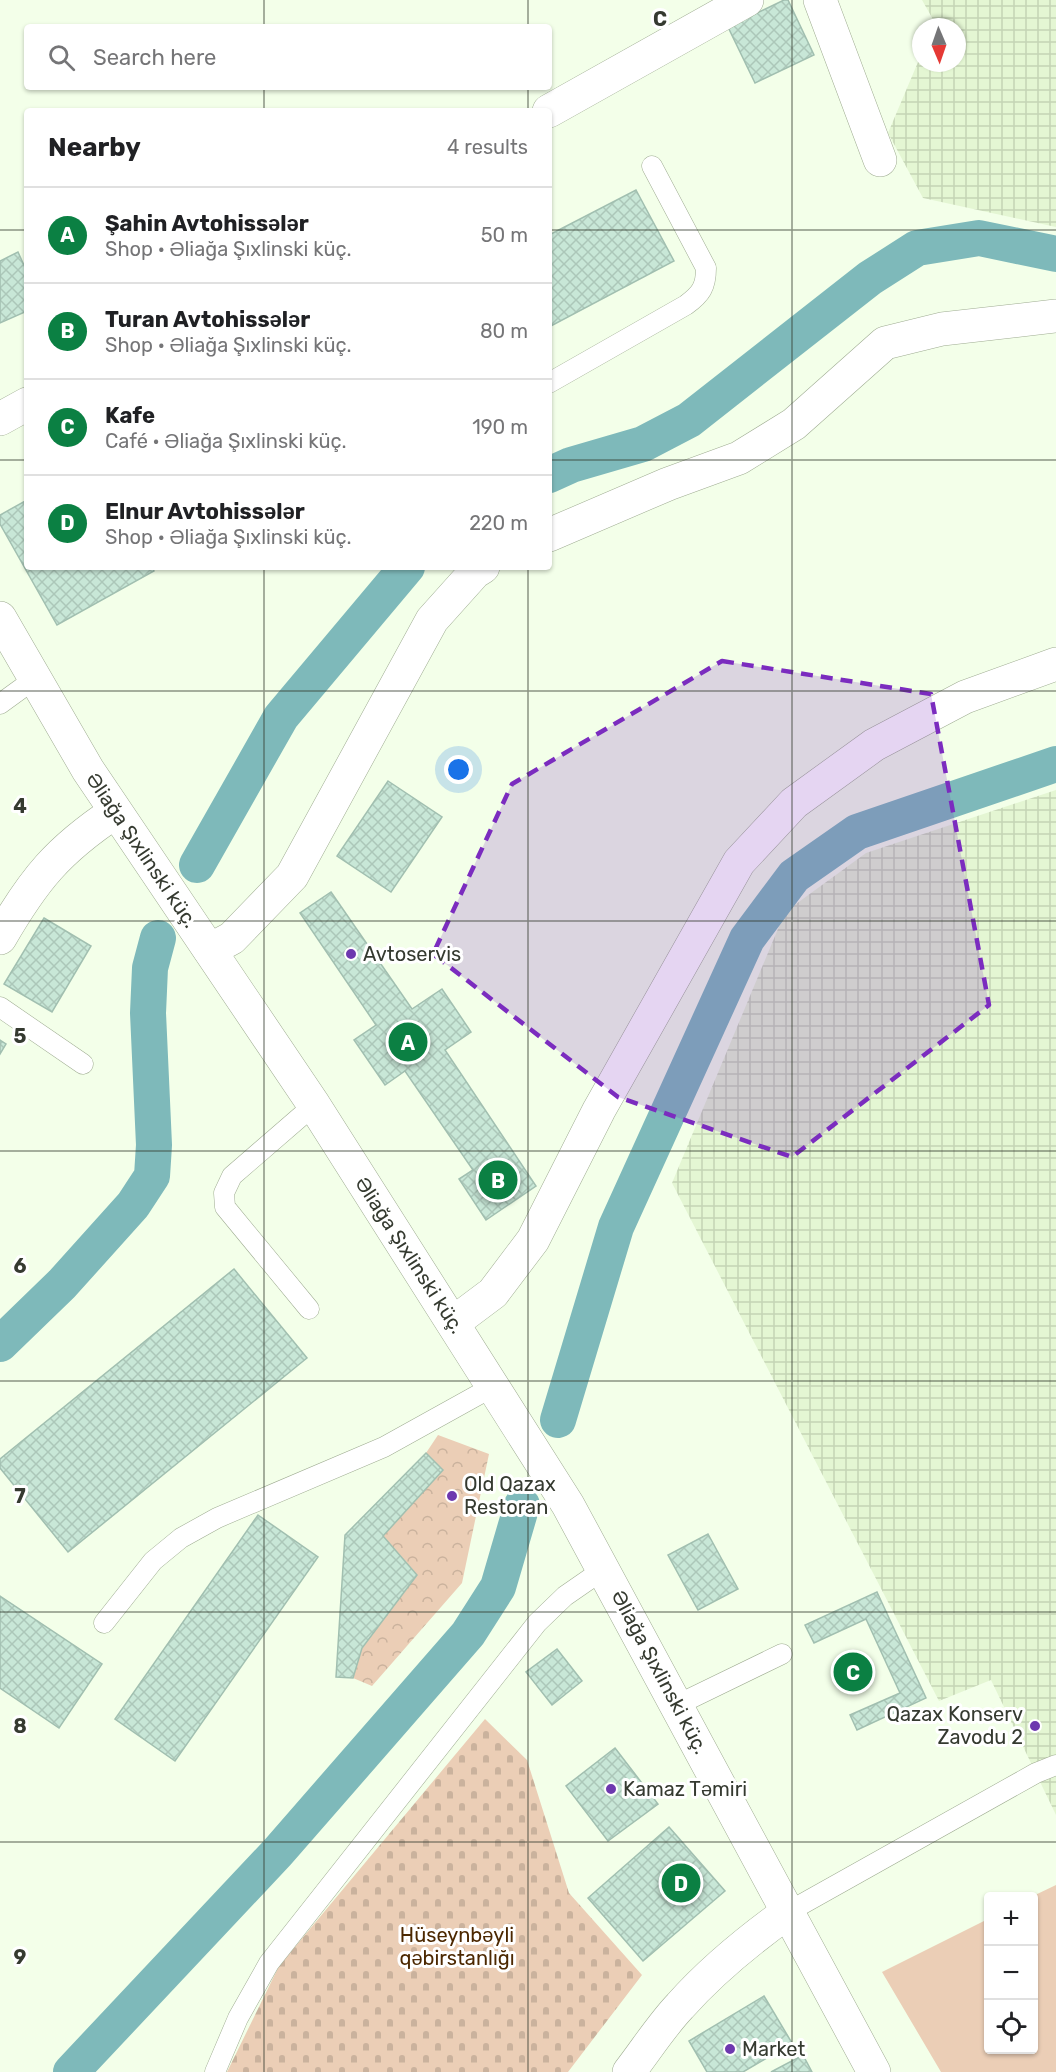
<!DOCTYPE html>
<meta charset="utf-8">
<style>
body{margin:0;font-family:Rubik,sans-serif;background:#f2f2f2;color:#202124}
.controls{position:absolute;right:18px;bottom:18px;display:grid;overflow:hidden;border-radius:6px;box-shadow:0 2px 4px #0004}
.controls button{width:54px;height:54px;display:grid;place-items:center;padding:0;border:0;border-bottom:2px solid #e0e0e0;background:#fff;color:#202124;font:30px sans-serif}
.compass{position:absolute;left:912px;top:18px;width:54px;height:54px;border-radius:50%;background:#fff;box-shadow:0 2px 4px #0004;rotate:178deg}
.you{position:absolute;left:459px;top:770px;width:21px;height:21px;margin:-15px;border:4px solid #fff;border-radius:50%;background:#1a73e8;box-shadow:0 0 0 9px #1a73e833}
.badge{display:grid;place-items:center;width:39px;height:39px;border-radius:50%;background:#0b8043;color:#fff;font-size:20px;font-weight:700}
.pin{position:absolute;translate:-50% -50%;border:3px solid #fff;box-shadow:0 2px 6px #0006}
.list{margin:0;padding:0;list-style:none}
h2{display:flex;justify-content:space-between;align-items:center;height:78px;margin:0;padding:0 24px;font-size:26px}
h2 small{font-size:20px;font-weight:400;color:#757577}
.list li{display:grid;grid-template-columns:39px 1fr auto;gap:18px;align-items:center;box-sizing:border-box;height:96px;padding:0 24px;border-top:2px solid #e0e0e0}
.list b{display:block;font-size:22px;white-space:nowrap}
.list p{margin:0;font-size:20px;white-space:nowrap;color:#757577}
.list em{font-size:20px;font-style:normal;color:#757577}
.icon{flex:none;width:33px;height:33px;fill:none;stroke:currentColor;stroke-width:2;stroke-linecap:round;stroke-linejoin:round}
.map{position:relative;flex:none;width:1056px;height:2072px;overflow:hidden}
.search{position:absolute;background:#fff;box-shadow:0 2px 4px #0004;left:24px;top:24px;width:528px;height:66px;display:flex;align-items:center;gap:15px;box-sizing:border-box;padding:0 21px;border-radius:6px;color:#757577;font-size:22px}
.panel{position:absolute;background:#fff;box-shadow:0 2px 4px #0004;left:24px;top:108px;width:528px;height:462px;border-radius:6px}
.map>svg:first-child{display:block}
</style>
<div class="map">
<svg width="1056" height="2072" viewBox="0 0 1056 2072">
<defs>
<pattern id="industrial-grid" width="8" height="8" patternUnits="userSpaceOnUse" patternTransform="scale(1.5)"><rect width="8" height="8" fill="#e4f6d3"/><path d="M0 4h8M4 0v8" fill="none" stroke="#c4d4b5"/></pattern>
<pattern id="cemetery-stones" width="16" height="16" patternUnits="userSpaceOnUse" patternTransform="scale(1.5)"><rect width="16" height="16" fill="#ebceb6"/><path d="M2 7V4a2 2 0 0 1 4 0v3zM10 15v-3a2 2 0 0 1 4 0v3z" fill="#cab29d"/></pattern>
<pattern id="park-crowns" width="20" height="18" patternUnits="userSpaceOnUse" patternTransform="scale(1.5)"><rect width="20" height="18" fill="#ebceb6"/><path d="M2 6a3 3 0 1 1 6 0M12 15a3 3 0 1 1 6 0" fill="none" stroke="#cab29d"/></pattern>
<pattern id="building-cross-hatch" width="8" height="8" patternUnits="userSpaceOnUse" patternTransform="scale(1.5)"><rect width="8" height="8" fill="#c8e7d7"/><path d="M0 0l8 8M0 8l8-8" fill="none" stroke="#acc7b9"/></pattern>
</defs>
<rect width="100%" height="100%" fill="#f3ffe9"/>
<!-- industrial -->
<path fill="url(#industrial-grid)" d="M922 0H1056V227L923 198 888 133 921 55V63H957V27H933L935 23Z
M1056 790V1815L991 1680 939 1701 672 1183 785 912 866 853Z"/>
<!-- grass -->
<path fill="#ebceb6" d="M1056 1885V2072H941L882 1972 988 1919V2050H1034L1033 1896Z"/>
<!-- cemetery -->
<path fill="url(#cemetery-stones)" d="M485 1719 527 1760 569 1893 642 1975 568 2072H227L279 1966Z"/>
<!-- park -->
<path fill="url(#park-crowns)" d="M438 1435 489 1454 462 1583 372 1686 353 1678 362 1648 417 1575 383 1536 443 1470 426 1453Z"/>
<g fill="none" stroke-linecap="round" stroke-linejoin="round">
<!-- canal -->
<path stroke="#7eb9ba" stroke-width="36" d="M549 475 571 465 643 444 689 420 870 278 917 248 979 238 1056 254
M197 865 281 717 407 567
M0 1344 62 1284 133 1205 152 1176 154 1145 148 1013 150 968 158 938
M558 1420 616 1227 747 939 794 876 857 832 1056 764
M71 2072 277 1853 468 1634 498 1587 522 1505"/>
</g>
<!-- building -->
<path fill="url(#building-cross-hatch)" stroke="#a1bfb0" stroke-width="1.5" d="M784 0H788L814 55 755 83 728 27Z
M636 190 674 261 549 327V235Z
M18 252 27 272V311L0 323V261Z
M27 500V567H152L154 571 57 625 0 524V515Z
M388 781 442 817 391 892 337 856Z
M331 892 412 1009 442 989 471 1032 445 1050 536 1186 486 1220 459 1179 473 1170 405 1071 385 1085 354 1040 376 1025 300 913Z
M44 918 91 946 52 1012 4 984Z
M0 1040 6 1044 0 1054Z
M234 1269 307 1358 68 1552 0 1468V1459Z
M426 1453 443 1470 383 1536 417 1575 362 1648 353 1678 336 1677 345 1535Z
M258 1515 318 1557 175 1761 115 1719Z
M708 1534 738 1589 698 1610 668 1555Z
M877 1592 926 1698 857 1730 850 1715 900 1693 866 1619 814 1643 805 1625Z
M0 1596 102 1664 59 1728 0 1688Z
M557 1649 582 1681 552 1705 526 1672Z
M615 1748 658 1804 608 1841 566 1786Z
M669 1827 725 1891 643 1961 588 1898Z
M764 1996 792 2043 743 2072H707L689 2041Z
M803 2055 812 2072H771Z"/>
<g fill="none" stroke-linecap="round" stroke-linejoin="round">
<defs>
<path id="service" d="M549 383 686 305C701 294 706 287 706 268L652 166
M0 704 33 680
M0 1007 83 1064
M309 1309 225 1207 224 1193 232 1176 314 1105
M104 1623 153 1561 181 1538 217 1518 384 1447 494 1386
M677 1705 782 1654
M788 1912 1036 1773 1056 1765
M215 2072 238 2018 269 1963 537 1623 565 1596 604 1569"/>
<path id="minor" d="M820 0 880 160
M549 111 747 0
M0 419 27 404
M549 535 668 484 739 458 794 424 885 343 942 329 1056 316
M0 938C34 879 58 850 115 812
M210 950 232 938 292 876 432 620 475 572 483 567
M453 1323 493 1293 533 1240 599 1110 739 862 794 803 874 745 965 697 1056 664"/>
<path id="tertiary" d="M629 2072C646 2050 661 2026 680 2006 712 1970 749 1940 788 1912"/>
<path id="secondary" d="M0 618 88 770 314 1105 568 1505 874 2072"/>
</defs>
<!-- service casing -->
<use href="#service" stroke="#9fac92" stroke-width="21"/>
<!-- minor casing -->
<use href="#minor" stroke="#9fac92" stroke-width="34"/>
<!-- tertiary casing -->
<use href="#tertiary" stroke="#9fac92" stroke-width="34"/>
<!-- secondary casing -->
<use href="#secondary" stroke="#9fac92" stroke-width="34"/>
<!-- service -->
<use href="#service" stroke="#fff" stroke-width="20"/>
<!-- minor -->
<use href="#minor" stroke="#fff" stroke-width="33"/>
<!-- tertiary -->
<use href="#tertiary" stroke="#fff" stroke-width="33"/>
<!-- secondary -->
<use href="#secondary" stroke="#fff" stroke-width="33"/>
</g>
<!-- marked area -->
<path fill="#7b2cbf" fill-opacity="0.2" stroke="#7b2cbf" stroke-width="4.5" stroke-dasharray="12 8" stroke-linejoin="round" d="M722 661 931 694 989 1005 792 1157 618 1097 433 954 512 784Z"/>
<!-- grid -->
<path fill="none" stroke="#353a30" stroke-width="1.5" stroke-opacity="0.55" d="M264 0V27M528 0V27M792 0V2072M264 87V111M528 87V111M0 230H27M549 230H1056M0 460H27M549 460H1056M264 567V2072M528 567V2072M0 691H1056M0 921H1056M0 1151H1056M0 1381H1056M0 1612H1056M0 1842H1056"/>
<!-- markers -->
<g fill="#6d38af" stroke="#fff" stroke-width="2">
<circle cx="351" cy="954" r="6"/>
<circle cx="452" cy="1496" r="6"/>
<circle cx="1035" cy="1726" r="6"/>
<circle cx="611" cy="1789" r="6"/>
<circle cx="730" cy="2049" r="6"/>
</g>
<g text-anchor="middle" stroke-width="6" stroke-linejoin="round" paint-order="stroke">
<!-- street labels -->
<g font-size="20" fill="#353a30" stroke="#fff">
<text transform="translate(142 850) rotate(56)" y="7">Əliağa Şıxlinski küç.</text>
<text transform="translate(410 1255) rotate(57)" y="7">Əliağa Şıxlinski küç.</text>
<text transform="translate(660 1672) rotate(62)" y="7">Əliağa Şıxlinski küç.</text>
</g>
<!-- poi labels -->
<g font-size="20" fill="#353a30" stroke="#fff" text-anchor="start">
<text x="363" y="961">Avtoservis</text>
<text x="464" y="1491">Old Qazax<tspan x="464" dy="23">Restoran</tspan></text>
<text x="1023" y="1721" text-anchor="end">Qazax Konserv<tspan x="1023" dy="23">Zavodu 2</tspan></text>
<text x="623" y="1796">Kamaz Təmiri</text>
<text x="742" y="2056">Market</text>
</g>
<!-- park labels -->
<g font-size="20" fill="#4c2801" stroke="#fff">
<text x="457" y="1942">Hüseynbəyli<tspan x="457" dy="23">qəbirstanlığı</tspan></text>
</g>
</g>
<g font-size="20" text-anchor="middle" font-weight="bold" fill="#353a30" stroke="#fff" stroke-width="6" stroke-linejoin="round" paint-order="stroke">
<text x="660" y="26">C</text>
<text x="20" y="813">4</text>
<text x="20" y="1043">5</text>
<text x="20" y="1273">6</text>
<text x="20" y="1503">7</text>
<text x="20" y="1733">8</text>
<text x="20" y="1964">9</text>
</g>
</svg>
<div class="controls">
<button>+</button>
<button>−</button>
<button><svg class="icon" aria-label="locate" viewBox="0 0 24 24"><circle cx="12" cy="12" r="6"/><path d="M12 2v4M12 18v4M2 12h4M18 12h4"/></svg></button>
</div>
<svg class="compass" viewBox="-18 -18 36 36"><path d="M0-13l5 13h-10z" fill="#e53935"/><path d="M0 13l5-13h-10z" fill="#757577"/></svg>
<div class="you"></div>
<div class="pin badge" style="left:408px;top:1042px">A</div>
<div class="pin badge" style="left:498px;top:1180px">B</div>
<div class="pin badge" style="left:853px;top:1672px">C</div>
<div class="pin badge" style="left:681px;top:1883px">D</div>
<div class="search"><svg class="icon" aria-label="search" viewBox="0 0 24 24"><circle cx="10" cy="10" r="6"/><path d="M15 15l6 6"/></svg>Search here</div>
<section class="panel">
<h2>Nearby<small>4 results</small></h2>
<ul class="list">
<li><span class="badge">A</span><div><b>Şahin Avtohissələr</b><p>Shop · Əliağa Şıxlinski küç.</p></div><em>50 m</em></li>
<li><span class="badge">B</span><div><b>Turan Avtohissələr</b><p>Shop · Əliağa Şıxlinski küç.</p></div><em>80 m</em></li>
<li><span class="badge">C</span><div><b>Kafe</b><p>Café · Əliağa Şıxlinski küç.</p></div><em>190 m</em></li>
<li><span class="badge">D</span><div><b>Elnur Avtohissələr</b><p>Shop · Əliağa Şıxlinski küç.</p></div><em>220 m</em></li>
</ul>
</section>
</div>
